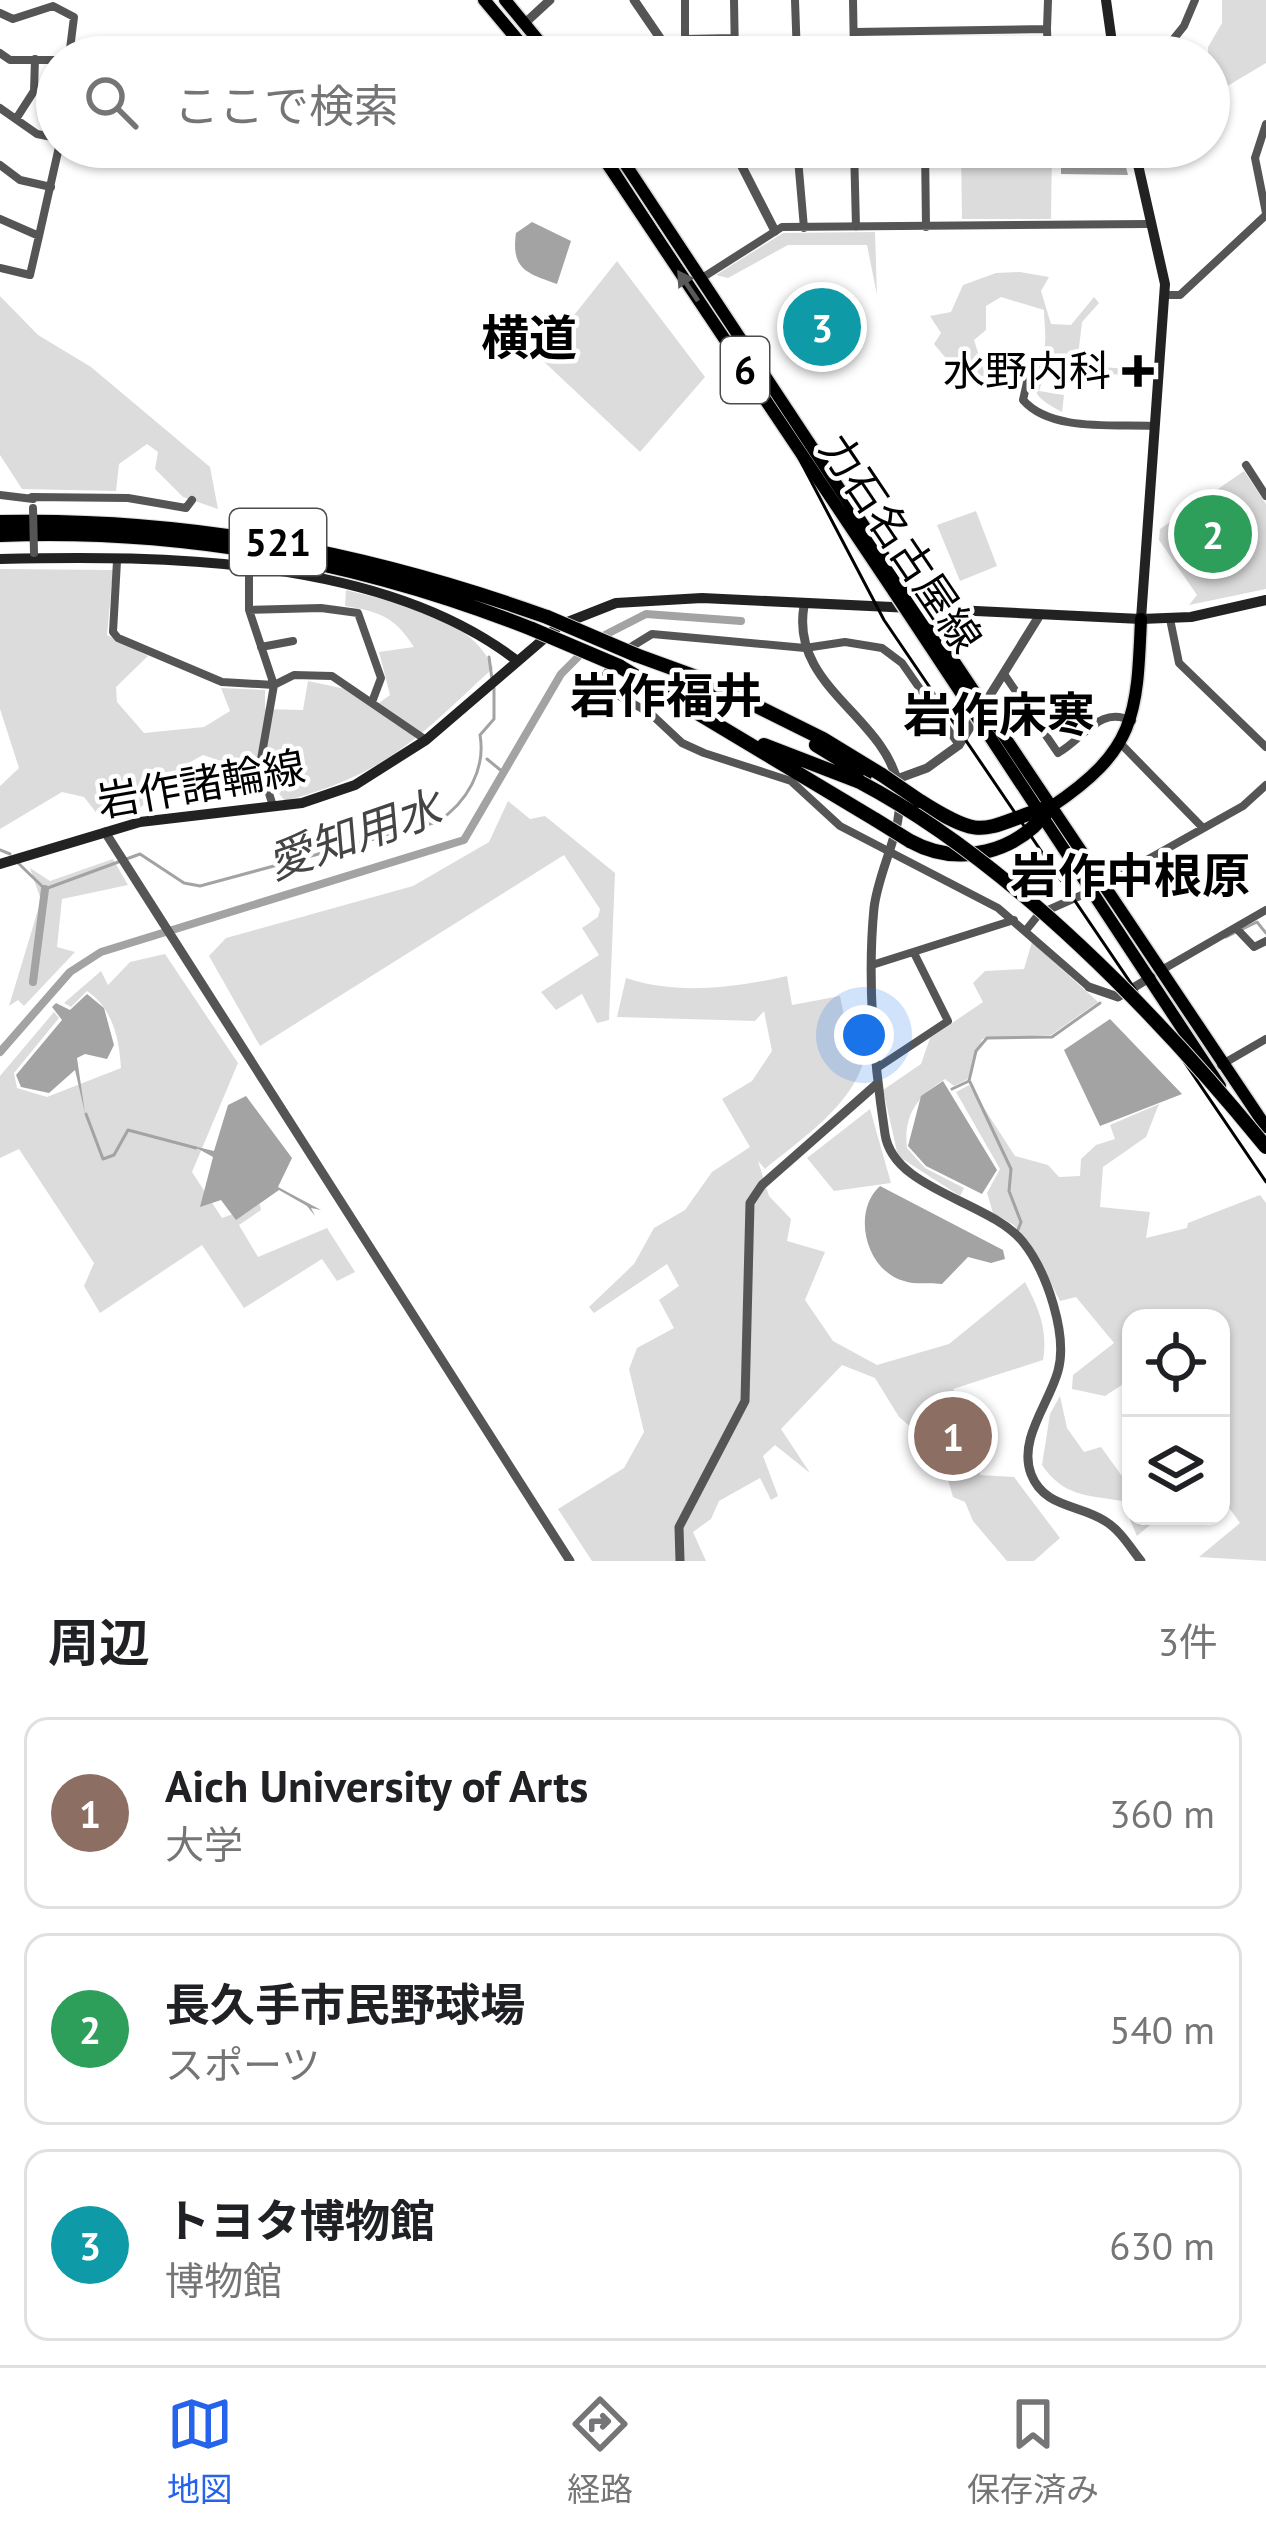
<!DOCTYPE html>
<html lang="ja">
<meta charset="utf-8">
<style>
body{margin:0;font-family:"PT Sans","Noto Sans JP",sans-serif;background:#f6f6f6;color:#202124}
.controls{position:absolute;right:36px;bottom:36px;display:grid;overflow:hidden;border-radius:24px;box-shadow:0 3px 9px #0004}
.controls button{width:108px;height:108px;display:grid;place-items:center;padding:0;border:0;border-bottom:3px solid #e0e0e0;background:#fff;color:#202124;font:60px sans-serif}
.you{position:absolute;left:864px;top:1035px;width:42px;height:42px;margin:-30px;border:9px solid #fff;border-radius:50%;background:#1a73e8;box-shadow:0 0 0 18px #1a73e833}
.badge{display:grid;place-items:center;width:78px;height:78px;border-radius:50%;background:#2563eb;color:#fff;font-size:39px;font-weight:700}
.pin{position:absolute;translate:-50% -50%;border:6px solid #fff;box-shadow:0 3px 12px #0006}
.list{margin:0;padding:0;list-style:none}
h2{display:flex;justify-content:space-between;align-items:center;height:156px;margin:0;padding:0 48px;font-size:51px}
h2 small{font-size:39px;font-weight:400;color:#757577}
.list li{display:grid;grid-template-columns:78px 1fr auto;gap:36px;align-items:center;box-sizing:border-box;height:192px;margin:0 24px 24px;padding:0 24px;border:3px solid #e0e0e0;border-radius:24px}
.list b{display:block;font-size:45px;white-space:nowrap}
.list p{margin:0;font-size:39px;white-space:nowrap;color:#757577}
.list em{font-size:39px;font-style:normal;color:#757577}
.icon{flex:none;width:66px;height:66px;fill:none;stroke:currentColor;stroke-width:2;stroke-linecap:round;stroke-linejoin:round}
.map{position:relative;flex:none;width:1266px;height:1561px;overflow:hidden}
.search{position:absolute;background:#fff;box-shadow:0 3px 9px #0004;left:36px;right:36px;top:36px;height:132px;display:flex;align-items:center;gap:30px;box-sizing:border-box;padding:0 42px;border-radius:66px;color:#757577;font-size:45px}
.sheet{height:804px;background:#fff}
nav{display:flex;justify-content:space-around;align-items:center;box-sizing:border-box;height:168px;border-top:3px solid #e0e0e0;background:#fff;font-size:33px;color:#757577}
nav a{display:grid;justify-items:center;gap:6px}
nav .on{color:#2563eb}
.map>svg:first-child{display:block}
</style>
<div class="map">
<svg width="1266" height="1561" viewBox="0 0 1266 1561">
<rect width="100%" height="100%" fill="#fff"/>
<!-- green -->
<path fill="#dcdcdc" d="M1222 0H1266V63L1209 97 1208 47 1222 23Z
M961 147H1052L1051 219H962Z
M875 232 877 295 867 245H788L728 278 716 275 783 233Z
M617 261 705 377 640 452 540 358Z
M1020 272 1049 277 1041 291 1051 324 1071 325 1094 297 1099 303 1082 322 1077 365 1128 369 1130 375 1079 373 1049 359 1039 391 1064 395 1062 412C1023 391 1034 387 1044 350 1047 338 1044 323 1044 310L1001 297 986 306V330L974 340 986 377 955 369 934 344 941 333 930 316 951 312 963 285 996 273Z
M0 296 38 335 91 367 210 467 218 509 183 497 155 469 158 452 147 444 119 464 116 491 22 489 0 455Z
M1244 471 1266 504V589L1189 605 1197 595 1159 540 1160 529Z
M976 511 997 566 960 581 937 525Z
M0 569 113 570 107 635 148 656 116 687 117 702 144 733 204 727 230 711 221 688 265 690V709L303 710 308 681 350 690 375 706 390 695 379 652 414 647C394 616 380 612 345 606L346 590C397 603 471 616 493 668 417 738 389 773 285 801L265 776 203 755 183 766 129 819 98 815 84 797 62 792 0 829V786L19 768 0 709Z
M508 801 530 819 545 816 615 873 609 1020 597 1023 582 994 556 1010 541 992 599 955 582 928 598 917 600 909 564 855 260 1046 209 956 226 938 413 886 489 842Z
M113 859 128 885 62 899 57 947 75 952 24 1006 18 1000 9 1006 41 900 30 868 50 881Z
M1032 942 1098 1002 1051 1035 982 1039 968 1079 954 1086 945 1079C919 1095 903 1114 907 1148L925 1168 964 1188 960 1196 898 1156 883 1090 921 1064 930 1038 983 1002 973 983 985 971 1024 969Z
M165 954 238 1063 192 1172 222 1218 260 1204 261 1210 239 1225 258 1257 327 1228 355 1272 337 1281 322 1259 244 1308 202 1245 100 1313 84 1286 94 1263 19 1149 0 1158V1076L54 1012 59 1018 14 1073 17 1088 47 1097 121 1068C119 1038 113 1009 87 991L71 1007 64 1003 101 971 108 985 130 962Z
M787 976 792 1005 840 996 846 1026 866 1022C877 1090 811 1131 765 1169L758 1161 769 1196 791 1219 787 1241 825 1252 805 1300 833 1341 877 1365 949 1344 1025 1282C1039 1309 1048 1330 1043 1360L953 1389 972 1417 980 1475 1014 1477 1060 1538 1034 1561H1007L973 1521 965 1502 953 1497 940 1452 899 1417 875 1378 842 1365 781 1429 810 1473 775 1445 763 1456 778 1496 771 1500 760 1478 719 1501 711 1519 693 1532 706 1561H592L558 1509 624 1468 644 1432 629 1369 637 1348 674 1328 659 1300 679 1286 667 1264 594 1313 589 1307 634 1264 654 1228 685 1210 712 1172 750 1147 722 1099 752 1081 772 1051 764 1011 755 1021 617 1017 626 978C677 995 734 988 787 976Z
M969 1085 1015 1156 1048 1165 1059 1177 1080 1176 1081 1159 1096 1145 1115 1139 1110 1125 1159 1104 1146 1137 1103 1167 1100 1207 1150 1212 1146 1238 1187 1228 1188 1223 1260 1195 1266 1203V1561L1199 1557 1240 1523 1221 1497V1318H1131V1379L1105 1396 1072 1389 1073 1375 1114 1343 1076 1297 1060 1301 1035 1252 1014 1225 993 1213 987 1193 1000 1169 956 1092Z
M870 1109 891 1183 834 1191 807 1158Z
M1060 1396 1067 1428 1084 1452 1101 1447 1122 1476 1131 1470V1516L1156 1520 1137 1536 1122 1501C1086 1495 1063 1496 1042 1465L1050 1414Z"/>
<!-- water -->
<path fill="#a3a3a3" d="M1061 147H1121L1128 175 1061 174Z
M532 222 571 241 557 284C526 273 511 269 516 233Z
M87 994 104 1008 114 1045 107 1059 85 1054 77 1058 85 1113 75 1070 49 1093 21 1087 16 1075 62 1020 52 1007 56 1003 70 1010Z
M1110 1019 1182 1094 1100 1126 1064 1050Z
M943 1081 997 1170 982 1194 926 1166 908 1146 921 1096Z
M246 1096 292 1158 278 1187 321 1210 311 1208 315 1216 307 1206 279 1190 236 1220 221 1200 200 1207 213 1157 193 1146 214 1151 228 1105Z
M880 1186 1003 1250 1005 1259 991 1263 968 1257 942 1284C930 1282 915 1285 904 1281 866 1271 851 1212 880 1186Z"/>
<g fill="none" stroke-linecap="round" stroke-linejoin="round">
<!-- stream -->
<path stroke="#a3a3a3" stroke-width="3" d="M489 657 492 679
M487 759 504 773
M0 850 10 854
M16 861 45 889 140 854 184 883 200 886 437 822C467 803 486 769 480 735L494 719V688
M1226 937 1257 922 1266 933
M970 1082 1011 1169 1009 1191 1021 1222 1018 1230
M952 1089 969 1081 976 1051 987 1038 1052 1037 1100 1003
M86 1114 103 1159 114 1155 128 1130 196 1148"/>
<!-- canal -->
<path stroke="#a3a3a3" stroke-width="8" d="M599 638 646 614 741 621
M33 982 45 889
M0 1052 70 972 101 952 464 840 561 674 583 652"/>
<defs>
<path id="primary" d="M484 0 532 57
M505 0 552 57
M596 147 894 592
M614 147 903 585
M1000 730 1266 1127
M990 737 1220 1086
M1051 807C1136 750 1137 716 1141 619"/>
<path id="motorway" d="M0 522C190 518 368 553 547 617
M0 535C183 528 363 562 532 629
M636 655 702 679 823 739 882 775
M619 666 876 820
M764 745 860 782
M816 745 865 775
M920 801C986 843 981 828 1046 808
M910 841C959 868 1018 853 1051 807"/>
</defs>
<!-- primary casing -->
<use href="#primary" stroke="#dbdbdb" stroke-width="15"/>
<!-- motorway casing -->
<use href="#motorway" stroke="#dbdbdb" stroke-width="16"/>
<!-- minor -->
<path stroke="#555" stroke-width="8" d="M685 0V39L734 38
M734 0 735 57
M795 0 797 57
M853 0 854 57
M0 13 13 19 53 6 74 17 69 57
M1047 28 1048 0
M854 32 1047 29 1048 57
M0 53 10 60H57
M1159 57 1184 26 1195 0
M0 108 37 134 57 138
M16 119 34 91 35 59
M1266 124 1255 158 1266 213
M797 147 804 228
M854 147 856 227
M925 147 926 227
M0 165 20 180 51 187
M0 219 39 236 59 147
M0 268 30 275 39 236
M702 278 782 227 1148 224
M1165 295H1180L1266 215
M1028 378 1023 400C1051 432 1114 424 1153 426
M1246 465 1266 496
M0 495 33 499
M32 497 128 498 186 508 192 500
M117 561 113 632 118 638 222 682 274 685 294 675 332 676 426 740
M249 569V610L274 685 260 765 273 806
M249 610 321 608 358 613 381 678 372 702
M1170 619 1179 663 1266 747
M261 647 293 641
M626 650 652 634 805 648 845 642 882 648 902 663 959 745
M615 661 606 674 610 691 650 713 682 743 704 753 791 781 840 826 998 908 1089 987
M1004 674 1058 753C1085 738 1099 705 1132 721
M1122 745 1202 827
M1104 884 1243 806 1266 785
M1236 928 1254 947 1266 941
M1027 929 1039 914 1091 891
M872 965 1014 920
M1160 971 1266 910
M1221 1065 1266 1039
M880 1066 948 1021 914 953"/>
<!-- tertiary -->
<path stroke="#555" stroke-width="9" d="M634 0 673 57
M525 23 550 0
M732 147 775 231
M804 606C790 686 883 715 898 784 907 825 879 866 874 908 867 980 874 1062 885 1134 893 1190 990 1201 1023 1242 1047 1272 1068 1335 1058 1371 1049 1404 1018 1439 1031 1474 1044 1508 1079 1504 1105 1521 1120 1530 1130 1547 1141 1561
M897 779 927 768 959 745 1038 618
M105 832 570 1561
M1089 987 1118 997 1151 977
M680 1561 679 1527 745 1401 750 1203 762 1185 878 1083"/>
<!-- secondary -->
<path stroke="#222" stroke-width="10" d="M1106 0 1114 57
M1134 147 1165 284 1141 619
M0 559C164 555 382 557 516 660
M0 864 140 822 302 803 355 785 426 740 560 625 616 603 702 598 1141 619 1191 617 1266 600"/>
<!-- primary -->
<use href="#primary" stroke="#000" stroke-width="12"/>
<!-- motorway -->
<use href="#motorway" stroke="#000" stroke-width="14"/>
<!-- tram -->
<path stroke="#000" stroke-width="3" d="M490 0 538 57
M603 147 770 403 884 620 1266 1182"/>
<defs>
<path id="primary-bridge" d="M903 585 1000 730
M894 592 990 737"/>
<path id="motorway-bridge" d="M547 617 636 655
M532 629 619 666
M882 775 920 801
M860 782C1011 862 1159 1016 1266 1147
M876 820 910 841"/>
</defs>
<!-- primary-bridge casing -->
<use href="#primary-bridge" stroke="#dbdbdb" stroke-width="15" stroke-linecap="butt"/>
<!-- motorway-bridge casing -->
<use href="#motorway-bridge" stroke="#dbdbdb" stroke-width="16" stroke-linecap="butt"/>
<!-- minor-bridge -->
<path stroke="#555" stroke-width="8" d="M33 508 34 553"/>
<!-- primary-bridge -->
<use href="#primary-bridge" stroke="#000" stroke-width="12"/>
<!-- motorway-bridge -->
<use href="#motorway-bridge" stroke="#000" stroke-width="14"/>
</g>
<!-- one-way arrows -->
<defs><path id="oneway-solid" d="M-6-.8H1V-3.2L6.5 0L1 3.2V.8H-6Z" transform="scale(3)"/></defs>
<use fill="#595959" href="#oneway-solid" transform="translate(688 286) rotate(-124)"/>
<!-- markers -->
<path fill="#000" stroke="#fff" stroke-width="4.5" d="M1132 353h12v12h12v12h-12v12h-12v-12h-12v-12h12z"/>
<g text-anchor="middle" stroke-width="9" stroke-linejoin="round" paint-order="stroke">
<!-- shield labels -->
<g fill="#fff" stroke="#4c4c4c" stroke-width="3">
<rect x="721" y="337" width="48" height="66" rx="9"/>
<rect x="230" y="509" width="96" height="66" rx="9"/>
</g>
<g font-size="39" font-weight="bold" fill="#000">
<text x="745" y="384">6</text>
<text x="278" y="556">521</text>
</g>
<!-- poi labels -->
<g font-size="42" fill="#000" stroke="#fff" text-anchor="end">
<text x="1111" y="386">水野内科</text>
</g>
<!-- street labels -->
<g font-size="42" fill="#000" stroke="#fff">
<text transform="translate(901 543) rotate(56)" y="15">力石名古屋線</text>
<text transform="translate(201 784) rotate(-10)" y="15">岩作諸輪線</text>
</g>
<!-- water labels -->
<g font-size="45" font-style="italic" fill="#444" stroke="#fff">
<text transform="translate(354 835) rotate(-19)" y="16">愛知用水</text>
</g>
<!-- quarter labels -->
<g font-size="48" font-weight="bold" fill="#000" stroke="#fff">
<text x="529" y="355">横道</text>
<text x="666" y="713">岩作福井</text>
<text x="999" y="732">岩作床寒</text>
<text x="1130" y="893">岩作中根原</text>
</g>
</g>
</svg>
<div class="controls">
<button><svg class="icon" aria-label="locate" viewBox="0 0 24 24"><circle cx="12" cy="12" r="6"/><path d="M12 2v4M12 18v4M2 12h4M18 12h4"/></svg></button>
<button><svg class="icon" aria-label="layers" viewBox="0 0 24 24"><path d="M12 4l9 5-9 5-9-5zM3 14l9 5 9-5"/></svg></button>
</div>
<div class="you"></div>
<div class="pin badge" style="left:953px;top:1436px;background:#8d6e63">1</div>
<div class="pin badge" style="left:1213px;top:534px;background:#2e9e5b">2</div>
<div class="pin badge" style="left:822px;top:327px;background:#0f9aa8">3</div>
<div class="search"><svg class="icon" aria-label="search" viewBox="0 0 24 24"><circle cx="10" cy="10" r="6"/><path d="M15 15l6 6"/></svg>ここで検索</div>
</div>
<section class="sheet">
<h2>周辺<small>3件</small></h2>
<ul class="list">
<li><span class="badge" style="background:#8d6e63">1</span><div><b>Aich University of Arts</b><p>大学</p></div><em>360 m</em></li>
<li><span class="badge" style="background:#2e9e5b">2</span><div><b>長久手市民野球場</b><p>スポーツ</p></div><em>540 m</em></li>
<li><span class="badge" style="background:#0f9aa8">3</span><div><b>トヨタ博物館</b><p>博物館</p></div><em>630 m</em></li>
</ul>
</section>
<nav>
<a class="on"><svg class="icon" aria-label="map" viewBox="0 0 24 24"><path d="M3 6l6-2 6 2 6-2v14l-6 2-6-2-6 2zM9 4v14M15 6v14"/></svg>地図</a>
<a><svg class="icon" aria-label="directions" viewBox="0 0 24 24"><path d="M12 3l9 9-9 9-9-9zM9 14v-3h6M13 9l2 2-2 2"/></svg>経路</a>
<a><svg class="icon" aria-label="saved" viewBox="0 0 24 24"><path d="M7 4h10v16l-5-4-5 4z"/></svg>保存済み</a>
</nav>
